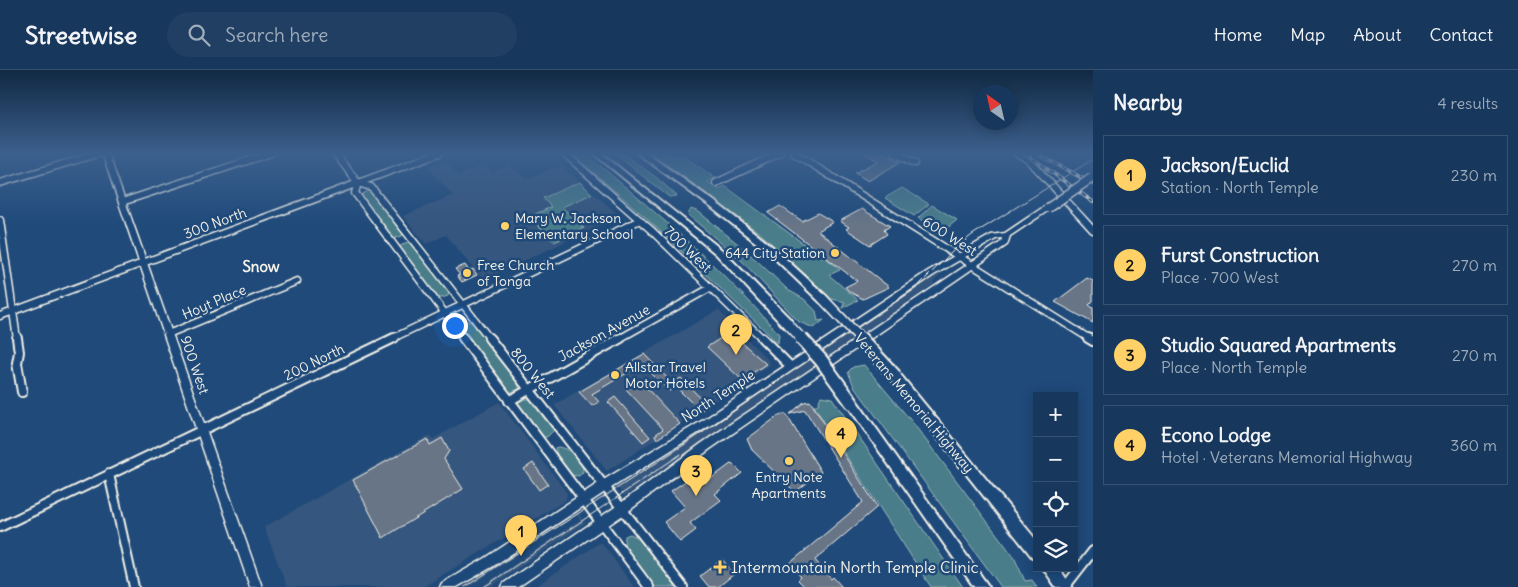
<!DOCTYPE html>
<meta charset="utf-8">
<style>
body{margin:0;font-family:Delius,sans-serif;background:#203f62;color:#f1f3f6}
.controls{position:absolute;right:15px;bottom:15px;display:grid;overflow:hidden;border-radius:0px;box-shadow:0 2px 12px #0003}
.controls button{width:45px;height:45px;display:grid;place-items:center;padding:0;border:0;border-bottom:1px solid #365272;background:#17385c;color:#f1f3f6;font:25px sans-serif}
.compass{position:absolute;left:973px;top:15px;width:45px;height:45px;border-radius:50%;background:#17385c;box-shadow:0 2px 12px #0003;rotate:326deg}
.you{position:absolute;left:454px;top:255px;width:18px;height:18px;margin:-12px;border:4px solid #fff;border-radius:50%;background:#1a73e8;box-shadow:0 0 0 8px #1a73e833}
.badge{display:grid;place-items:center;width:32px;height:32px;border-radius:50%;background:#ffd166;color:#111;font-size:16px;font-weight:700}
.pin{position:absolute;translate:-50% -41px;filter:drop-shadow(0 1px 2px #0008)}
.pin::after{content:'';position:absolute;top:26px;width:18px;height:15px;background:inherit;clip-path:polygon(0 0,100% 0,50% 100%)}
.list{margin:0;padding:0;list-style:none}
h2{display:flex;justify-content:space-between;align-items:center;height:65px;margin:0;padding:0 20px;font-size:21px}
h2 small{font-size:16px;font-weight:400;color:#9eacbb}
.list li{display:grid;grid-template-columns:32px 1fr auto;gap:15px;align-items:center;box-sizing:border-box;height:80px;margin:0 10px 10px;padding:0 10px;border:1px solid #365272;border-radius:0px}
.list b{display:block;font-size:19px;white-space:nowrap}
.list p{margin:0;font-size:16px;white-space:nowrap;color:#9eacbb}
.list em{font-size:16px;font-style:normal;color:#9eacbb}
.icon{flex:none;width:28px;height:28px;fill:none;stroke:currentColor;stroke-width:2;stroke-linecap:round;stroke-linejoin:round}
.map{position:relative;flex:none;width:1093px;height:517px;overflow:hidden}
header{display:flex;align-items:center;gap:30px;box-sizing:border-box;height:70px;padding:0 25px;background:#17385c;border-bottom:1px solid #365272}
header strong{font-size:24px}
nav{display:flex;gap:28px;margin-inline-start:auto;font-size:18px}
.search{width:350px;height:45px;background:#203f62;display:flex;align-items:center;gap:12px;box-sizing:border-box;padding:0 18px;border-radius:28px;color:#9eacbb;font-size:19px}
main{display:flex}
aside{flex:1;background:#17385c}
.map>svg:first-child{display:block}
</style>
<header>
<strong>Streetwise</strong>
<div class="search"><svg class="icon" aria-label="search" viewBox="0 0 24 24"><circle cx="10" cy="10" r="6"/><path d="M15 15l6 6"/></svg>Search here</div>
<nav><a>Home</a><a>Map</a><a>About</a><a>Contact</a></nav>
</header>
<main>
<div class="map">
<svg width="1093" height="517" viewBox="0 0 1093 517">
<rect width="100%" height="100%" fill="#1f4a7a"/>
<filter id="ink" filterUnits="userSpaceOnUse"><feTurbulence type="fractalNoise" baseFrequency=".02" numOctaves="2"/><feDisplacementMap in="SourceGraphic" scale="10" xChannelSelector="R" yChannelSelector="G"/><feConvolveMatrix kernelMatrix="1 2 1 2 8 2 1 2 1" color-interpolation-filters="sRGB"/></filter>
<g filter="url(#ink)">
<!-- built -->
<path fill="#35577e" d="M445 90 458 105 485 95 492 102 510 95 526 109 561 95 620 146 483 210 446 165 426 174 403 146 453 125 427 97Z
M944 201 933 212 934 214 625 426 615 415 902 225Z
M718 240 769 291 770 295 607 401 554 335Z
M499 332 567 423 566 430 423 517H287L264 457 430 365 433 369Z
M576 440 585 453 490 517H481L580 450 577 445 469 517H461Z
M599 473H602L634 517H535Z"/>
<!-- green -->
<path fill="#487d8a" stroke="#9eb7b9" d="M571 83H585C654 141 719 195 779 264L778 273 645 147Z
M614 83H622L657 108 677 126 669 127Z
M651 83H666L673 87 681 84 715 108 708 112 718 119 725 116 823 188 825 187 840 200 829 205 858 230 842 238 845 232 832 229 762 165Z
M580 112 592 124 562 137 584 158 554 172 529 147 551 137 543 128Z
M902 118 929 134 914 146 885 128Z
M367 121 371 122 403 163 402 166 393 169 360 126Z
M932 135 957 150 941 163 918 148Z
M691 139 699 142 749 183 788 220 804 229 816 241 818 251 824 250 814 258 799 252 742 191 688 145Z
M407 172 411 173 449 222 448 226 438 229 399 177Z
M467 251 472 252 519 313V319L509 323 459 258 460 254Z
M864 295 913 353 1014 487 1025 511 1032 510 1037 517H1001L854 316 848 302 853 297Z
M821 326 832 328 963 517H931L814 336 818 334Z
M519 329H530L553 356 554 360 547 367H541L515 332Z
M558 377C570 379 583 389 583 402L579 406 570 405 559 390 555 378Z
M630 464 639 468 677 517H654L624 476 625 466Z"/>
<!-- building -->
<path fill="#687587" stroke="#f4f1e8" d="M864 83H883L900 92 868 111 855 103 878 91Z
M780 136 802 151 818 143 833 152 818 161 889 217 863 229 850 222 845 217 857 211 768 143Z
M862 139 890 156 884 160 887 164 870 175 846 159 849 157 840 151Z
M465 195 469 201 473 199 477 205 462 212 457 206 460 205 455 199Z
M1087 208 1093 211V231L1089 235 1093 238V253L1055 232Z
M730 262 766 294 742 310 707 277Z
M644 284 672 313 681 308 708 336 700 341 676 317 669 321 642 294 592 324 599 332 592 336 579 322Z
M640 311 680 354 657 369 655 365 663 359 626 319Z
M615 327 650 367 643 372 608 332Z
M810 331 877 437 815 490 831 509 833 507 842 517H805L798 510 801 507 789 494 863 432 805 340 790 344 804 332Z
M786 344 821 402 795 422 752 380 747 369 778 346Z
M442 368 449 381 444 389 463 419 383 468 353 410 427 369 430 375Z
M533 393 548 414 539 420 524 399Z
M732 393 742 403 715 424 721 430 690 453 696 460 680 472 664 452 685 437 671 421 697 403 705 413Z
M722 489 734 504 718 517H709L700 506Z"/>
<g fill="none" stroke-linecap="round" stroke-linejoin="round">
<defs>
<path id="minor-far1" d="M335 83 358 113 371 117 490 269
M564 83 651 160 763 269
M794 83 1090 269
M895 83 915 93
M1017 83 1029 90 1093 160
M0 113 100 83
M358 113 355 123 464 269
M716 113 780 83
M122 132 271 83
M0 150 17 269
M0 246 439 83
M168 264 297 211
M391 269 640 150
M619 269 710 218"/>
<path id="minor" d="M17 268 19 282 17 293 22 322
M463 268 649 517
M489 268 683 517
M762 268 790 296
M1088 268 1093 271
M509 331 621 268
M109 404 134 517
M0 457 394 268
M1065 517 1093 481"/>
<path id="major" d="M102 83H108L262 517H250Z
M1045 136H1051L1052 138 1010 166 1007 175 710 379 626 443 518 517H502L504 513 618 435 702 373 1001 172 1002 168 996 169 934 205 711 355 608 420 492 497 457 517H440L442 513 484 489 600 412 705 349 928 201 991 165 1005 163Z"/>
<path id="highway" d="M593 83H601L722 180 792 251 793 254 792 257H784L716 184Z
M637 83H646L714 131 774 178 826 226 828 229 826 232H820L768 182 708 135Z
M895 302 899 303 1037 471V488L1032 487 891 309 890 306 891 303Z
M852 328 856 330 989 517H974L848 336 846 333 848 330Z
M1043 498H1059L1072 517H1056Z"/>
</defs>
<!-- minor-far1 casing -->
<use href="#minor-far1" stroke="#f4f1e8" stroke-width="9"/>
<!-- minor casing -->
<use href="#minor" stroke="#f4f1e8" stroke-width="12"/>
<!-- major casing -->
<use href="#major" stroke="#f4f1e8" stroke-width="3"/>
<!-- highway casing -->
<use href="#highway" stroke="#f4f1e8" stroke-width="4"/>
<!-- minor-far1 -->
<use href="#minor-far1" stroke="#1f4a7a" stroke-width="6"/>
<!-- minor -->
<use href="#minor" stroke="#1f4a7a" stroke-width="8"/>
<!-- major -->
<use href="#major" fill="#1f4a7a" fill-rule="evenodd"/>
<!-- highway -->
<use href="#highway" fill="#1f4a7a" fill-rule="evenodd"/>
<!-- tram -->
<path stroke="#f4f1e8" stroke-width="1" d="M465 517 693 369 920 214 956 178 972 165 1093 89
M484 517 681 384"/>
<defs>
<path id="rail" d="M1025 83 1093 132
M1036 83 1093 114"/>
</defs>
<!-- rail casing -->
<use href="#rail" stroke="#f4f1e8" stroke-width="4"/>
<!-- rail -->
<use href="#rail" stroke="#1f4a7a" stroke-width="2" stroke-dasharray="5" stroke-linecap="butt"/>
<defs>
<path id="major-bridge" d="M1048 138 1093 107"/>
<path id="highway-bridge-far1" d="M823 229 861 269
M788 254 802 269"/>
<path id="highway-bridge" d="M801 268 821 290 852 333
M860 268 895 306"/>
</defs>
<!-- major-bridge casing -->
<use href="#major-bridge" stroke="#f4f1e8" stroke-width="11" stroke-linecap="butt"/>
<!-- highway-bridge-far1 casing -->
<use href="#highway-bridge-far1" stroke="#f4f1e8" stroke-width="12" stroke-linecap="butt"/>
<!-- highway-bridge casing -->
<use href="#highway-bridge" stroke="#f4f1e8" stroke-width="16" stroke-linecap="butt"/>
<!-- major-bridge -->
<use href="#major-bridge" stroke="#1f4a7a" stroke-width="8"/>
<!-- highway-bridge-far1 -->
<use href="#highway-bridge-far1" stroke="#1f4a7a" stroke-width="9"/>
<!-- highway-bridge -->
<use href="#highway-bridge" stroke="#1f4a7a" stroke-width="12"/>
</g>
</g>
<!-- sky -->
<linearGradient id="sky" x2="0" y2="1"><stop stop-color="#112943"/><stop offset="0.54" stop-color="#3c608d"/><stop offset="1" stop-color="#3c608d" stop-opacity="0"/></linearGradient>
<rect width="1093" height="155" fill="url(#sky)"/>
<!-- markers -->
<g fill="#ffd166" stroke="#1f4a7a" stroke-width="2">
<circle cx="505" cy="156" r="5"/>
<circle cx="835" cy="183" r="5"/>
<circle cx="467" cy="203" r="5"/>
<circle cx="615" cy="305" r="5"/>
<circle cx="789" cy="391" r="5"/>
<path d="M717.5 489.5h5v5h5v5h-5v5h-5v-5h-5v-5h5z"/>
</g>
<g text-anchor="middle" stroke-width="5" stroke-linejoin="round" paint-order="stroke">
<!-- poi labels -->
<g font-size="14" fill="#f4f1e8" stroke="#1f4a7a" text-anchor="start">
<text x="515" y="153">Mary W. Jackson<tspan x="515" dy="16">Elementary School</tspan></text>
<text x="825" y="188" text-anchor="end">644 City Station</text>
<text x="477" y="200">Free Church<tspan x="477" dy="16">of Tonga</tspan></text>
<text x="625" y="302">Allstar Travel<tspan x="625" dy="16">Motor Hotels</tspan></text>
<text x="789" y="412" text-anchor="middle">Entry Note<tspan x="789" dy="16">Apartments</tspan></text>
</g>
<!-- street labels -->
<g font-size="14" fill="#f4f1e8" stroke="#1f4a7a">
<text transform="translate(215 153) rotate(-20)" y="5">300 North</text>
<text transform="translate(950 166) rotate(32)" y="5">600 West</text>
<text transform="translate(688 179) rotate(44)" y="5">700 West</text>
<text transform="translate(214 232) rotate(-23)" y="5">Hoyt Place</text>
<text transform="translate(604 263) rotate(-29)" y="5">Jackson Avenue</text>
<text transform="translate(314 292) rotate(-26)" y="5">200 North</text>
<text transform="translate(195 295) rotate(71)" y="5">900 West</text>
<text transform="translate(533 303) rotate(51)" y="5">800 West</text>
<text transform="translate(718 326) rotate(-33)" y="5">North Temple</text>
<text transform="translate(914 333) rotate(50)" y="5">Veterans Memorial Highway</text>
</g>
<!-- neighbourhood labels -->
<g font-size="15" font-weight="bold" fill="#f4f1e8" stroke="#1f4a7a">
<text x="261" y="202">Snow</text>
</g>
<!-- near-poi labels -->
<g font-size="16" fill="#f4f1e8" stroke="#1f4a7a" text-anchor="start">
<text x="731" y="503">Intermountain North Temple Clinic</text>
</g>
</g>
</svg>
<div class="controls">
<button>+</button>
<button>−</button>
<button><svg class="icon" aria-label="locate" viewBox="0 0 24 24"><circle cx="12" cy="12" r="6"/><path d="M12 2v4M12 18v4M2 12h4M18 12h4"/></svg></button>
<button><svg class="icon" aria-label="layers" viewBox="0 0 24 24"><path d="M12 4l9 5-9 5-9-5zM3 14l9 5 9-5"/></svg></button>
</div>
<svg class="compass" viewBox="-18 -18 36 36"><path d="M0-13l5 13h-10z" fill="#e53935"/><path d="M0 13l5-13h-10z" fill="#9eacbb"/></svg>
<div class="you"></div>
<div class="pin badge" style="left:521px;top:486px">1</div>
<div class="pin badge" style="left:736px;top:285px">2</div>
<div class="pin badge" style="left:696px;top:426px">3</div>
<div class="pin badge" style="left:841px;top:388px">4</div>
</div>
<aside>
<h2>Nearby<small>4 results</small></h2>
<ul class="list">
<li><span class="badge">1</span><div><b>Jackson/Euclid</b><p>Station · North Temple</p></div><em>230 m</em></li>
<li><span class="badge">2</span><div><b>Furst Construction</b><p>Place · 700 West</p></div><em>270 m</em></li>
<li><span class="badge">3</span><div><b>Studio Squared Apartments</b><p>Place · North Temple</p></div><em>270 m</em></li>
<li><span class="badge">4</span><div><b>Econo Lodge</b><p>Hotel · Veterans Memorial Highway</p></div><em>360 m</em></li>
</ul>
</aside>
</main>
